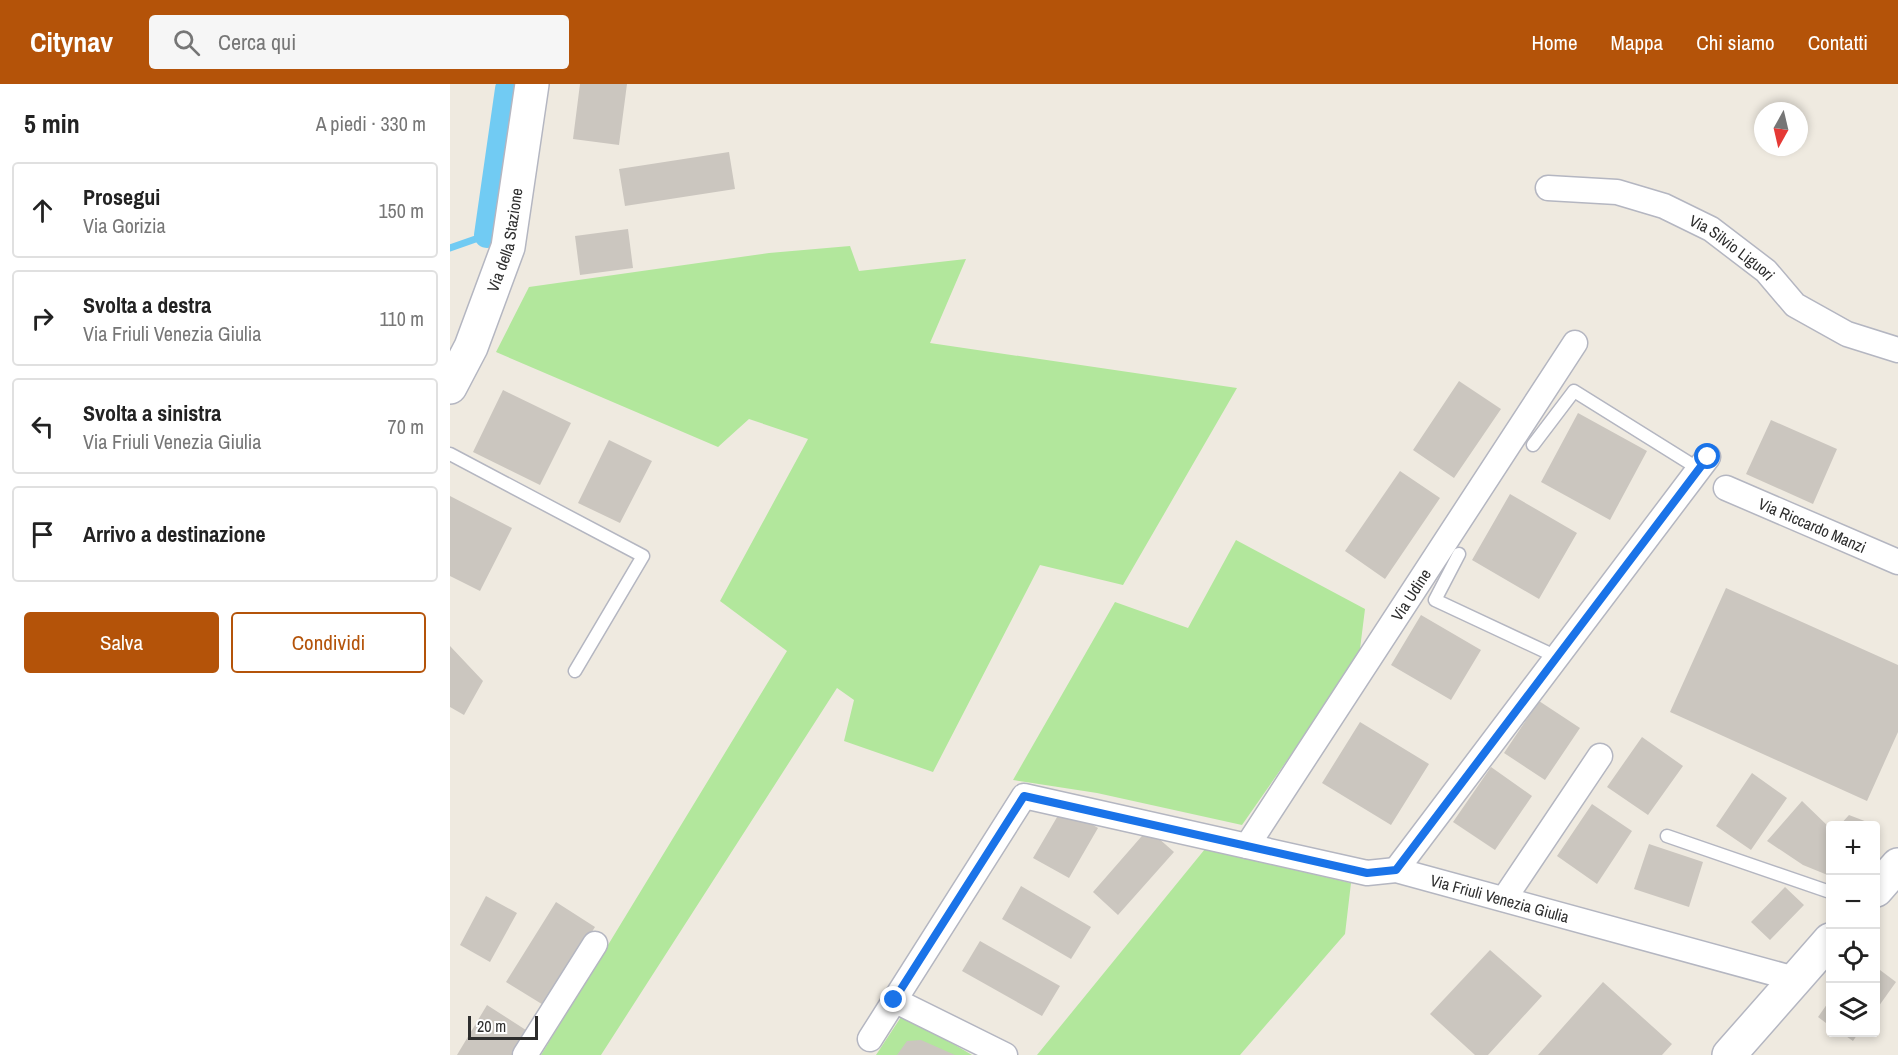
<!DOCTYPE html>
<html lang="it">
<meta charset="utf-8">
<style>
body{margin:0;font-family:"Archivo Narrow",sans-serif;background:#f6f6f6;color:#222}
.controls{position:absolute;right:18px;bottom:18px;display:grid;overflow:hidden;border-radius:6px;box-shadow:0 3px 9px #0003}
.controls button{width:54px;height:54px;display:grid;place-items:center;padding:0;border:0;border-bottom:2px solid #e0e0e0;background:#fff;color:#222;font:30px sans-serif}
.compass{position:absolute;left:1304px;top:18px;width:54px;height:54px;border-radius:50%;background:#fff;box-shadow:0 3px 9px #0003;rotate:188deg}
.scale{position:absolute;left:18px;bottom:15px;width:70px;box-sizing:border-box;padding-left:6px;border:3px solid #2e2e2e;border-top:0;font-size:16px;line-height:21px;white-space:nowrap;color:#2e2e2e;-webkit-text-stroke:4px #fff;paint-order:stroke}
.stop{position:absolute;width:18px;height:18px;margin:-14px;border:4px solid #1a73e8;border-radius:50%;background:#fff}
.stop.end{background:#1a73e8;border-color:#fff;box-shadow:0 2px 6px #0008}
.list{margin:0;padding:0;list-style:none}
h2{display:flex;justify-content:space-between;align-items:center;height:78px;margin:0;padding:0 24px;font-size:26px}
h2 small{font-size:20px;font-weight:400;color:#767676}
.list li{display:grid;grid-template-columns:39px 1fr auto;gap:18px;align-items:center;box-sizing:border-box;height:96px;margin:0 12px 12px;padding:0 12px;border:2px solid #e0e0e0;border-radius:6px}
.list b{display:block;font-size:22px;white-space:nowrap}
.list p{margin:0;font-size:20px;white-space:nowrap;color:#767676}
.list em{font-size:20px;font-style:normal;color:#767676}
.actions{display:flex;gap:12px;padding:18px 24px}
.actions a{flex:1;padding:14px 0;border:2px solid #b45309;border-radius:6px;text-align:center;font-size:21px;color:#b45309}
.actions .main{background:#b45309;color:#fff}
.icon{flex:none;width:33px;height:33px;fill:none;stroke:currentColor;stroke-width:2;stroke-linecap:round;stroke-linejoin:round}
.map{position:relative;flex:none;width:1448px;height:971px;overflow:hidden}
header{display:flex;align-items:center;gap:36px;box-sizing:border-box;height:84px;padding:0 30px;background:#b45309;color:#fff}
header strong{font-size:28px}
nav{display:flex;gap:33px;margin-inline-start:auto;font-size:21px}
.search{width:420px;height:54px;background:#f6f6f6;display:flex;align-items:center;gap:15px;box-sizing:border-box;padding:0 21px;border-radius:6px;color:#767676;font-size:22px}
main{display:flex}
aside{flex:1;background:#fff}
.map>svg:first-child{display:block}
</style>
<header>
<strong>Citynav</strong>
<div class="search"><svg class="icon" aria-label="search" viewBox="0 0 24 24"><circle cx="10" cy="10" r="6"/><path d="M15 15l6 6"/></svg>Cerca qui</div>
<nav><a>Home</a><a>Mappa</a><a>Chi siamo</a><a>Contatti</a></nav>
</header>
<main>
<aside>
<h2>5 min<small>A piedi · 330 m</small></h2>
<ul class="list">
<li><svg class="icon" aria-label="ahead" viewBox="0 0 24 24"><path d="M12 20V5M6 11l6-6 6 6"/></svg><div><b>Prosegui</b><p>Via Gorizia</p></div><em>150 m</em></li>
<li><svg class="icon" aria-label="right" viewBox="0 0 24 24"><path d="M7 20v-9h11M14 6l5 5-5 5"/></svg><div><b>Svolta a destra</b><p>Via Friuli Venezia Giulia</p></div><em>110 m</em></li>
<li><svg class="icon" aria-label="left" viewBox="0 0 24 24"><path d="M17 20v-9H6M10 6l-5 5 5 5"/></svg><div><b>Svolta a sinistra</b><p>Via Friuli Venezia Giulia</p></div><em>70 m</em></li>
<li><svg class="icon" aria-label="arrive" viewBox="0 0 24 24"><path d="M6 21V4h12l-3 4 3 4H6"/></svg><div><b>Arrivo a destinazione</b></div></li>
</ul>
<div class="actions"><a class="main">Salva</a><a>Condividi</a></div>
</aside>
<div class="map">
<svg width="1448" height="971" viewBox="0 0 1448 971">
<rect width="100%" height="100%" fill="#efeae0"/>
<!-- green -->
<path fill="#b2e79c" d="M400 162 409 187 516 175 480 259 787 304 673 501 590 481 483 688 394 657 404 616 387 604 151 971H91L337 567 270 517 358 355 299 335 268 363 46 268 79 203 319 169Z
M786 456 915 525 909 573 792 741 647 709 563 696 665 518 738 544Z
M755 765 901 799 895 850 790 971H587Z
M453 930 522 971H426Z"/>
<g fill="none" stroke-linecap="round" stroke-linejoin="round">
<!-- stream -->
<path stroke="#71cbf3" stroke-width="7" d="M0 164 37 151"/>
<!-- canal -->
<path stroke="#71cbf3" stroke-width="26" d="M37 151 58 5"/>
</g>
<!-- building -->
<path fill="#cbc6bf" d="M130 0H177L169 61 123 55Z
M279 68 285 105 175 122 169 85Z
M178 145 183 184 130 191 125 152Z
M1009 297 1051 325 1004 394 963 366Z
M53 306 121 339 90 401 23 368Z
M1128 329 1197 367 1160 436 1091 398Z
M1321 336 1387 365 1363 420 1296 390Z
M159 356 202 377 170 439 128 419Z
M950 387 990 414 935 495 895 467Z
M1060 410 1127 449 1089 515 1022 476Z
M0 412 62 444 30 507 0 492Z
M1276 504 1448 581V648L1417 717 1220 628Z
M971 531 1031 566 1001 616 941 581Z
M0 562 33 597 14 631 0 623Z
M1089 617 1130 644 1095 696 1054 669Z
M910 638 979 680 941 741 872 699Z
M1192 653 1233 682 1198 731 1157 703Z
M1041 683 1082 712 1045 766 1003 738Z
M1302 689 1337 714 1301 766 1266 742Z
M1352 717 1380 744V792L1353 781 1317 757Z
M1142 720 1182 747 1147 800 1107 772Z
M613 723 648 744 619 794 583 774Z
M1399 731 1425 741V742H1389Z
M698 745 724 768 668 831 643 808Z
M1199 760 1253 778 1239 823 1184 805Z
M571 802 641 843 621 875 552 835Z
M1335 803 1354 821 1320 856 1301 838Z
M36 812 67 829 40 878 10 861Z
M106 818 145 843 95 922 56 898Z
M530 857 610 902 592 932 512 887Z
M1040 866 1092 912 1038 971H1025L980 930Z
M1426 883 1446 898 1426 926Z
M1153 898 1222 960 1212 971H1088Z
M1380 916V942L1368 933Z
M37 921 79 948 65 971H7Z
M1390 948H1409L1403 957Z
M471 956 505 971H447L457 957Z"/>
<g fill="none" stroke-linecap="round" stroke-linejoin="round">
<defs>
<path id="lane" d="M1083 361 1124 307 1249 385
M0 370 193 472 125 587
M1009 470 985 516 1107 573
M1217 752 1380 808"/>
<g id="street">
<path id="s1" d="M1098 104 1167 108 1214 122 1261 145 1316 187 1345 221 1397 250 1448 266"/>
<path id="s2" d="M1276 404 1448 478"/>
<path id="s3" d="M797 762 1125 259"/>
<path d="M946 786 1258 373"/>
<path d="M1054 815 1150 672"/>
<path d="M444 916 555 971"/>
<path id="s4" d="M420 955 574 712 917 789 946 786 1345 895"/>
<path d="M75 971 145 860"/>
</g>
<g id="secondary">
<path id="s5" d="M0 303 21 263 58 163 82 0"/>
<path d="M1426 806 1448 781"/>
<path d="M1279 971 1380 856"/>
</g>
</defs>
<!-- lane casing -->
<use href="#lane" stroke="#b4b6c1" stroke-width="15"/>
<!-- street casing -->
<use href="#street" stroke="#b4b6c1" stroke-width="27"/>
<!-- secondary casing -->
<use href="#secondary" stroke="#b4b6c1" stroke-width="36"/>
<!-- lane -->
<use href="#lane" stroke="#fff" stroke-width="12"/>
<!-- street -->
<use href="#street" stroke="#fff" stroke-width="24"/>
<!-- secondary -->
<use href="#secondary" stroke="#fff" stroke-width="33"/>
</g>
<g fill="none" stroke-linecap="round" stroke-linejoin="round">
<!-- route -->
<path stroke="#1a73e8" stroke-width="8" d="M444 916 574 712 917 789 946 786 1258 373"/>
</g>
<g text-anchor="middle" stroke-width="6" stroke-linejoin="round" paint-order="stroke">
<!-- street labels -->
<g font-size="16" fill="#2e2e2e" stroke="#fff">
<text dy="6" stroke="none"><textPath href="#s5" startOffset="158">Via della Stazione</textPath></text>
<text dy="6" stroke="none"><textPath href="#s1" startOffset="198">Via Silvio Liguori</textPath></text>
<text dy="6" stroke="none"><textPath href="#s2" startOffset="94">Via Riccardo Manzi</textPath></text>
<text dy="6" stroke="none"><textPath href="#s3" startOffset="300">Via Udine</textPath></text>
<text dy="6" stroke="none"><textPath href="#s4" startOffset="776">Via Friuli Venezia Giulia</textPath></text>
</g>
</g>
</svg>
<div class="controls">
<button>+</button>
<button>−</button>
<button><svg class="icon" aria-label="locate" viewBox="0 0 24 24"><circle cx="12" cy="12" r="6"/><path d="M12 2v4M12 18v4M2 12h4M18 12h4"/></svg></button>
<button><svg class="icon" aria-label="layers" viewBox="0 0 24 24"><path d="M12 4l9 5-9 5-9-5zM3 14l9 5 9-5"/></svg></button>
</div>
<svg class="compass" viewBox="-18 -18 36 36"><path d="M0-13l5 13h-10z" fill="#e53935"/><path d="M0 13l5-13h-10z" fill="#767676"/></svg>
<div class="scale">20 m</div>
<div class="stop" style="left:1258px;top:373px"></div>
<div class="stop end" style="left:444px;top:916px"></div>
</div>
</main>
